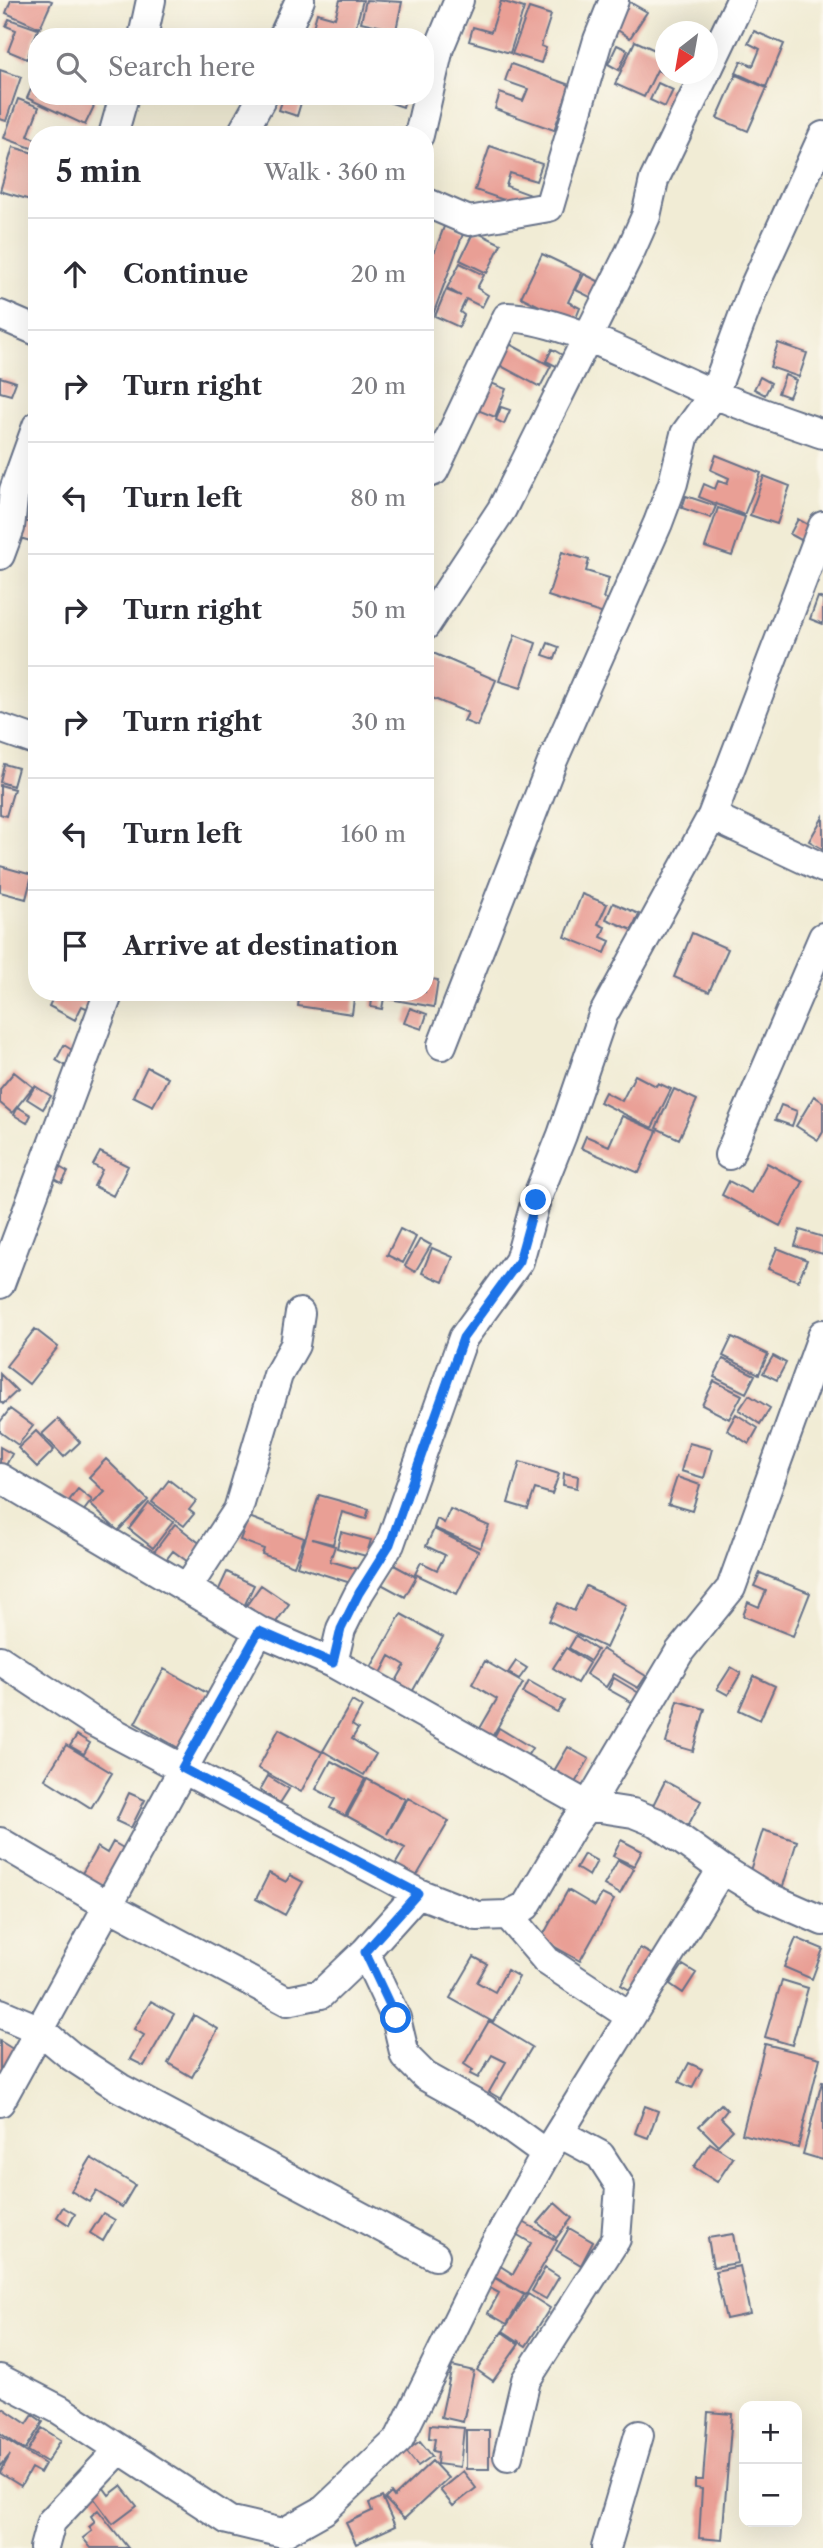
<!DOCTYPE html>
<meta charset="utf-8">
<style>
body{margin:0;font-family:"Libre Caslon Text",serif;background:#f2f2f3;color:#2b2b33}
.controls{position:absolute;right:21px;bottom:21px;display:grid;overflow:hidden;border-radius:14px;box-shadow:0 7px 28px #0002}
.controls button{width:63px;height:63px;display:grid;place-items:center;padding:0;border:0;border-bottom:2px solid #e1e1e2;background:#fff;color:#2b2b33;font:35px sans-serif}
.compass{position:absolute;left:655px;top:21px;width:63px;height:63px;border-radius:50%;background:#fff;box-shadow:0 7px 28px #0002;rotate:211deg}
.stop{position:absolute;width:21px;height:21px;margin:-16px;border:5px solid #1a73e8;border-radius:50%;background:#fff}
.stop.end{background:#1a73e8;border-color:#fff;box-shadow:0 2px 7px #0008}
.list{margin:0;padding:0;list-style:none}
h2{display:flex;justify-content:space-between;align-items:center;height:91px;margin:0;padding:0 28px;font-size:30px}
h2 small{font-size:23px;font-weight:400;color:#7c7c81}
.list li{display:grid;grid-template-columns:46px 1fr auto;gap:21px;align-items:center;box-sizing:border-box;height:112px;padding:0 28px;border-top:2px solid #e1e1e2}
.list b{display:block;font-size:26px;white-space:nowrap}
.list em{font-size:23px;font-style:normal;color:#7c7c81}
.icon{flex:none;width:38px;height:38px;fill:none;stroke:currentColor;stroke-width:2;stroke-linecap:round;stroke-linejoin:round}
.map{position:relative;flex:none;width:823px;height:2548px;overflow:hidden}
.search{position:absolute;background:#fff;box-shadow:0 7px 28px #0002;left:28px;top:28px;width:406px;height:77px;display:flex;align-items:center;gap:18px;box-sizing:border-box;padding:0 24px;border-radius:28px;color:#7c7c81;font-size:26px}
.panel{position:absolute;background:#fff;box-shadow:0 7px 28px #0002;left:28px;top:126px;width:406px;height:875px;border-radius:28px}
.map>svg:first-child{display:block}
</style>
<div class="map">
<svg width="823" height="2548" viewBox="0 0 823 2548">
<rect width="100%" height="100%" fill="#fbf7ec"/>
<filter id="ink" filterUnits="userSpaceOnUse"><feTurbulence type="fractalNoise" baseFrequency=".0143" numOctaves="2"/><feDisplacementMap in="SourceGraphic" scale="14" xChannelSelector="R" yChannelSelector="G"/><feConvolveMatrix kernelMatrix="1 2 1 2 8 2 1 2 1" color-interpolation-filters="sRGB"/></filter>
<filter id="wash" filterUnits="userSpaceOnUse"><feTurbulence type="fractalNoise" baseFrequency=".00686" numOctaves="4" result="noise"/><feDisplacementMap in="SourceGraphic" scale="28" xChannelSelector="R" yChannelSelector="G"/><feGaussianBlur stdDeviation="1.57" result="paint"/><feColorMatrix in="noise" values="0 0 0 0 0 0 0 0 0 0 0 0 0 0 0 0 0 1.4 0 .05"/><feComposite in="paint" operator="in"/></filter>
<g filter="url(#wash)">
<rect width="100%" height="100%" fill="#f1ecd5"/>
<g id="blocks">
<!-- building -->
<path fill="#e99f95" d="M11 0H49L52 1 40 28 6 13Z
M340 0H363L353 37H330L312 31 317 13 335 18Z
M366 0 402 2 396 30 361 22Z
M626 0 647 12 630 38 610 25Z
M501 1 524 8 510 53 469 41 473 27 491 32Z
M529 8 551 15 541 46 546 48 541 63 512 54Z
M9 19 38 29 27 59 8 51 16 30 6 26Z
M754 31 784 44 766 87 736 73 741 61 753 66 760 49 748 43Z
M635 41 666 55V74L657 70 644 97 615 84Z
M617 45 628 50 619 70 608 64Z
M511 64 570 85 554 130 495 109 500 93 523 101 528 89 505 81Z
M0 70 21 77 6 121 0 119Z
M736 75 767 88 748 131 717 118Z
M37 76V96H85L96 102 85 125 27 98Z
M658 83 673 90 665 107 650 100Z
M284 96H303L297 116 279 110Z
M371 96H406L403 107Z
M18 99 39 107 28 136 37 140V150L4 138Z
M490 146 542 164 536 181 510 173 506 186 531 195 527 208 475 190Z
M13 147 37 154V168L30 185 37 187V202L0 191Z
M445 224 464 231 432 317 425 315V248L435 251Z
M474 231 501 244 487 273 460 260Z
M542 254 582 273 568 302 580 308 574 323 521 297Z
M460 263 484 275 477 288 488 295 482 307 466 299 460 312 464 315 459 327 435 316 446 290 461 296 447 288Z
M584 274 602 283 594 299 576 290Z
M500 339 551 366 540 387 490 360Z
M778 343 807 353 799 377 770 367Z
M552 349 564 356 558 367 546 361Z
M785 375 796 380 789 397 778 393Z
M0 377 16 382 11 395 0 392Z
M760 377 771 383 765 395 754 389Z
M481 379 506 389 495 417 470 407Z
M501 407 510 410 504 424 496 420Z
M716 455 761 473 744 515 699 497 704 484 715 489 718 481 727 484 729 478 711 470Z
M764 476 790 486 777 524 750 515Z
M686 496 716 506 711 518 682 508Z
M718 508 745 517 732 556 705 547Z
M798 519 810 526 803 541 790 534Z
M25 521 37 525V543L20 538Z
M562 552 589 560 586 571 609 578 603 598 612 601 607 615 548 596Z
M818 597 823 599V624L810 619Z
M515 635 536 643 521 688 499 681Z
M548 643 559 647 555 659 543 655Z
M433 653 496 680 477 726 464 721 468 713 425 695V671Z
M4 764 18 768 13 786 0 782Z
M0 785 14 789 6 816 0 814Z
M823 817V849L809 841Z
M0 866 32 875 26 899 0 892Z
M582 894 607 904 598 924 605 927 601 937 610 941 605 953 565 937Z
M613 903 639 914 632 930 606 919Z
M692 933 728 949 709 992 674 977Z
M425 978 438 980 434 1007 384 998 382 1009 371 1007 373 992H425Z
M56 992H90L102 999 95 1012 82 1006 75 1020 49 1006Z
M300 992 354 999 352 1014 298 1006Z
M410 1008 427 1014 422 1029 404 1023Z
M64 1045 83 1057 75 1071 56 1060Z
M147 1067 168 1078 153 1106 133 1096Z
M14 1072 33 1087 12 1113 0 1103V1089Z
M635 1075 656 1086 658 1083 671 1089 652 1128 600 1102 605 1092 622 1101Z
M35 1086 51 1096 43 1109 27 1099Z
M674 1089 697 1100 679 1139 656 1128Z
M814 1096 823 1102V1132L818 1140 796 1126Z
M781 1105 797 1111 792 1126 775 1120Z
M18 1107 31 1115 27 1123 14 1115Z
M622 1116 657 1131 639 1173 581 1148 586 1136 609 1146Z
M100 1152 128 1166 113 1196 94 1186 102 1170 93 1165Z
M767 1163 803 1182 780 1226 722 1195 729 1181 751 1193Z
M56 1165 68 1172 62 1183 50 1176Z
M400 1229 416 1237 403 1263 387 1255Z
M800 1230 823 1237V1254L795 1246Z
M420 1239 431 1245 415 1272 405 1266Z
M432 1248 453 1257 443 1282 422 1273Z
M777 1248 807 1260 798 1281 768 1269Z
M35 1329 58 1347 29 1384 6 1366Z
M732 1337 768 1354 759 1374 723 1356Z
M773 1356 786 1363 777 1380 763 1373Z
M723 1359 755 1375 746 1393 714 1377Z
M0 1374 17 1391 3 1404 0 1401Z
M714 1381 742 1395 729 1419 702 1405Z
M749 1395 770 1408 760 1424 739 1410Z
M10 1409 33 1426 18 1445 0 1432V1422Z
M736 1414 758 1428 749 1444 727 1430Z
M58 1419 80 1442 64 1457 42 1434Z
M36 1431 54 1450 37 1467 18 1448Z
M689 1443 712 1449 704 1478 681 1471Z
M0 1447 12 1454 4 1469 0 1466Z
M106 1459 148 1500 118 1531 91 1505 105 1492 89 1477Z
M520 1462 559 1474 552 1494 535 1489 528 1509 508 1503Z
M564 1473 578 1476 577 1488 563 1485Z
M677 1477 700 1485 692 1511 668 1504Z
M169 1480 196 1501 189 1510 194 1514 184 1526 152 1502Z
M78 1489 92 1500 82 1513 68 1502Z
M319 1495 369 1509 366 1519 342 1512 333 1544 312 1539 335 1546 330 1561 364 1571 360 1586 297 1566Z
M149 1503 173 1522 153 1548 129 1529Z
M450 1509 489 1526 480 1548 434 1528 437 1519 444 1523Z
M249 1517 304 1538 294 1566 262 1554 264 1549 240 1540Z
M175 1524 202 1545 188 1562 173 1551 162 1565 151 1556Z
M434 1529 478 1551 457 1594 415 1574 421 1562 437 1570 445 1555 426 1546Z
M341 1532 371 1540 366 1556 337 1548Z
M392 1564 416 1577 405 1597 381 1584Z
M227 1572 254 1585 241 1613 214 1600Z
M760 1573 810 1593 793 1636 743 1616 748 1602 759 1607 766 1591 754 1586Z
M261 1585 289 1604 274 1625 246 1606Z
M586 1586 626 1605 606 1648 549 1621 558 1603 574 1611Z
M401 1614 443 1637 411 1694 394 1685 405 1665 390 1656 379 1677 369 1671Z
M576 1636 597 1650 590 1661 569 1648Z
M566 1648 589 1663 577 1683 553 1668Z
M602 1649 646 1676 638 1688 614 1674 606 1687 586 1674Z
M485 1661 523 1683 492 1737 479 1730 497 1699 472 1684Z
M516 1661 527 1668 519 1679 508 1673Z
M731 1667 741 1673 728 1695 717 1689Z
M164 1669 212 1696 182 1750 135 1723Z
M754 1676 775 1686 760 1720 739 1710Z
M614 1678 639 1693 633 1703 608 1689Z
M529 1681 564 1701 557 1712 523 1693Z
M352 1701 362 1707 352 1725 358 1729 352 1739 376 1754 364 1775 323 1751Z
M678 1701 705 1709 693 1751 666 1743Z
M499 1728 532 1748 524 1761 492 1741Z
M279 1729 322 1752 301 1792 258 1768Z
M77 1735 90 1743 84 1754 70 1746Z
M66 1745 112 1773 91 1808 45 1779Z
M568 1747 589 1759 575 1783 554 1771Z
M331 1761 365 1779 345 1816 330 1808 335 1799 316 1789Z
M268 1776 289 1789 280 1803 260 1790Z
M367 1779 405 1799 387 1834 408 1798 449 1821 416 1877 395 1865 405 1848 347 1816Z
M665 1781 701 1801 688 1826 652 1807Z
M129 1793 145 1800 131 1828 116 1821Z
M763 1830 797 1841 782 1889 748 1877Z
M621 1840 642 1851 634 1866 613 1856Z
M113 1842 125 1849 103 1887 81 1875 97 1847 107 1853Z
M584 1854 597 1861 589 1876 576 1868Z
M618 1860 634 1869 620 1894 604 1885Z
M269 1873 286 1882 290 1875 303 1882 285 1915 256 1899Z
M568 1890 595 1906 602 1894 614 1900 580 1961 541 1939Z
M796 1938 823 1949 812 1979 784 1967Z
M640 1948 660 1959 635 1993 621 1985Z
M474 1957 487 1964 477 1982 495 1992 507 1970 519 1977 493 2022 450 1998Z
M683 1965 696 1973 683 1993 670 1984Z
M782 1980 808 1988 792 2045 765 2037Z
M151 2001 174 2014 144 2066 130 2059 144 2035 134 2029Z
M194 2015 218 2029 192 2077 168 2063Z
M489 2021 532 2047 501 2099 489 2092 506 2062 492 2055 478 2078 470 2074 473 2070 464 2064Z
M0 2041 16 2051 0 2079Z
M765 2044 820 2058 798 2148 742 2134Z
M689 2063 702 2069 692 2088 679 2082Z
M822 2082H823V2160L803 2154Z
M721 2104 727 2110 721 2118 733 2130 718 2145 699 2126Z
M645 2106 658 2111 648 2138 635 2133Z
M710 2143 733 2158 717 2182 694 2167Z
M91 2158 135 2185 122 2207 96 2191 89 2202 71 2191Z
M555 2203 572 2218 556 2238 538 2223Z
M63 2207 75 2214 69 2225 57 2217Z
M103 2213 115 2220 103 2241 90 2233Z
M523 2222 557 2241 526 2295 491 2275 497 2264 513 2274 531 2243 516 2234Z
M569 2228 593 2242 581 2265 556 2250Z
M733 2234 738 2263 713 2267 708 2238Z
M740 2266 750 2314 726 2319 715 2271Z
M545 2268 559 2277 546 2299 532 2291Z
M493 2277 524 2295 507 2324 488 2313 499 2293 488 2287Z
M528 2294 550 2308 526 2346 503 2331Z
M502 2332 519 2344 493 2381 477 2370Z
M452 2366 474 2371 463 2422 441 2417Z
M3 2408 27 2424 33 2415 43 2422 25 2450 0 2433V2412Z
M708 2412 732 2414 722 2540 699 2538 702 2489 695 2488V2480H703Z
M430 2425 464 2428 460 2467 437 2464 438 2452 433 2451 435 2439 429 2438Z
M42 2428 61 2440 47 2462 28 2451Z
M466 2430H489V2469H466Z
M0 2436 45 2464 40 2473 31 2468 21 2486 0 2473 10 2455 0 2467Z
M420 2441 432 2456 418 2466 406 2451Z
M432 2461 448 2478 404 2519 385 2499 391 2493 394 2497Z
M463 2471 476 2488 453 2506 440 2490Z
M98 2480 109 2495 121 2486 137 2506 113 2524 87 2489Z
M382 2497 395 2526 356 2544 346 2523 372 2511 369 2503Z
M98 2510 128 2548H91L83 2538 92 2531 89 2527 95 2522 91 2516Z"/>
</g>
</g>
<g filter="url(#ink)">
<use href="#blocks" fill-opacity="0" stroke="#667188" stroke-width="2"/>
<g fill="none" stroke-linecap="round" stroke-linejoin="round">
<defs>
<path id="minor" d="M143 37 151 0
M283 37 300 0
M708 69 741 0
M113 135 124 96
M241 135 263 96
M419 135 439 48 459 0
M425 202 469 221 549 207 598 40 614 0
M0 315 37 331
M425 474 434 471 507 317C568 319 653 369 712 393 748 409 786 421 823 434
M823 526 712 816 603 1015 562 1135 536 1200 519 1261 463 1338 390 1544 359 1593 341 1629 333 1663 588 1806 680 1651 731 1588 823 1334
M0 555 10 528 14 490 37 426
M425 626 502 509 630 252 646 216 654 180 705 74
M0 728 37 741
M712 816 823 868
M442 1045 553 760 658 523 673 483 685 434 714 394 753 289 823 136
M729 1155 823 937
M0 1284 109 992
M0 1478 259 1631 333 1663
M187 1588 238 1510 278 1375 295 1345 300 1313
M0 1660 92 1721 418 1893 477 1916 508 1915 526 1906 574 1824 588 1806 633 1813 658 1823 722 1869 766 1896 823 1921
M0 1842 107 1905 287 2001 321 1994 365 1952 418 1893
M508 1915 547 1961 630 2016
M365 1952 396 2018 405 2056 425 2076 484 2109 546 2154
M0 2013 40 2030 71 2056 120 2088 435 2256
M0 2102 259 1631
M0 2379 60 2410 228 2520 283 2533 324 2510 399 2439 493 2248 546 2154 722 1869
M508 2456 526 2380 616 2239 620 2186 600 2155 559 2133
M44 2548 51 2522 120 2449
M606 2548 639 2435"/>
</defs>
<!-- minor casing -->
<use href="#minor" stroke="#667188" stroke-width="32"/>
<!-- minor -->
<use href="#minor" stroke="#fff" stroke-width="28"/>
</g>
</g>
<g fill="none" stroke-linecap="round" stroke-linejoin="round" filter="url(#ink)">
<!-- route -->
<path stroke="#1a73e8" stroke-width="9" d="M396 2018 365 1952 418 1893 182 1768 259 1631 333 1663 341 1629 359 1593 390 1544 463 1338 519 1261 536 1200"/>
</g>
</svg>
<div class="controls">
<button>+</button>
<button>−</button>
</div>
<svg class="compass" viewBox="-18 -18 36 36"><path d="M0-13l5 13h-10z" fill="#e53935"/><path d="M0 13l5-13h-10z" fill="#7c7c81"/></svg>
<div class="stop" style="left:396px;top:2018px"></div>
<div class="stop end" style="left:536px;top:1200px"></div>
<div class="search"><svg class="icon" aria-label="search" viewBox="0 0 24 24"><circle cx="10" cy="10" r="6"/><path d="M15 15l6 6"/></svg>Search here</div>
<section class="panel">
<h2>5 min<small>Walk · 360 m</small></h2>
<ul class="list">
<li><svg class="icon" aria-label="ahead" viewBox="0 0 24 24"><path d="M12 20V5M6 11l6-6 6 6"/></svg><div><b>Continue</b></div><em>20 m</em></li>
<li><svg class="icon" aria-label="right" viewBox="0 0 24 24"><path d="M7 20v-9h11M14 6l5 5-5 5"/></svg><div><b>Turn right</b></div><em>20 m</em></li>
<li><svg class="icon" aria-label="left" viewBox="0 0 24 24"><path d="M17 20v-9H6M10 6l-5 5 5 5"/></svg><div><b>Turn left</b></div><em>80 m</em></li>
<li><svg class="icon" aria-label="right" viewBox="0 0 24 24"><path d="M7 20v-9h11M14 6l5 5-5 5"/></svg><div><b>Turn right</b></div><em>50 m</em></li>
<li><svg class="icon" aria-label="right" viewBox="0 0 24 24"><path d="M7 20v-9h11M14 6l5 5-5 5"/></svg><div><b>Turn right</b></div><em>30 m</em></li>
<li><svg class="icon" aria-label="left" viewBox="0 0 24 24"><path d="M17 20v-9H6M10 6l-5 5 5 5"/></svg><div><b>Turn left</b></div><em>160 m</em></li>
<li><svg class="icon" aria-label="arrive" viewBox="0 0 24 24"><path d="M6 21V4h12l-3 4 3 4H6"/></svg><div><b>Arrive at destination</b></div></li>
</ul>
</section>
</div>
